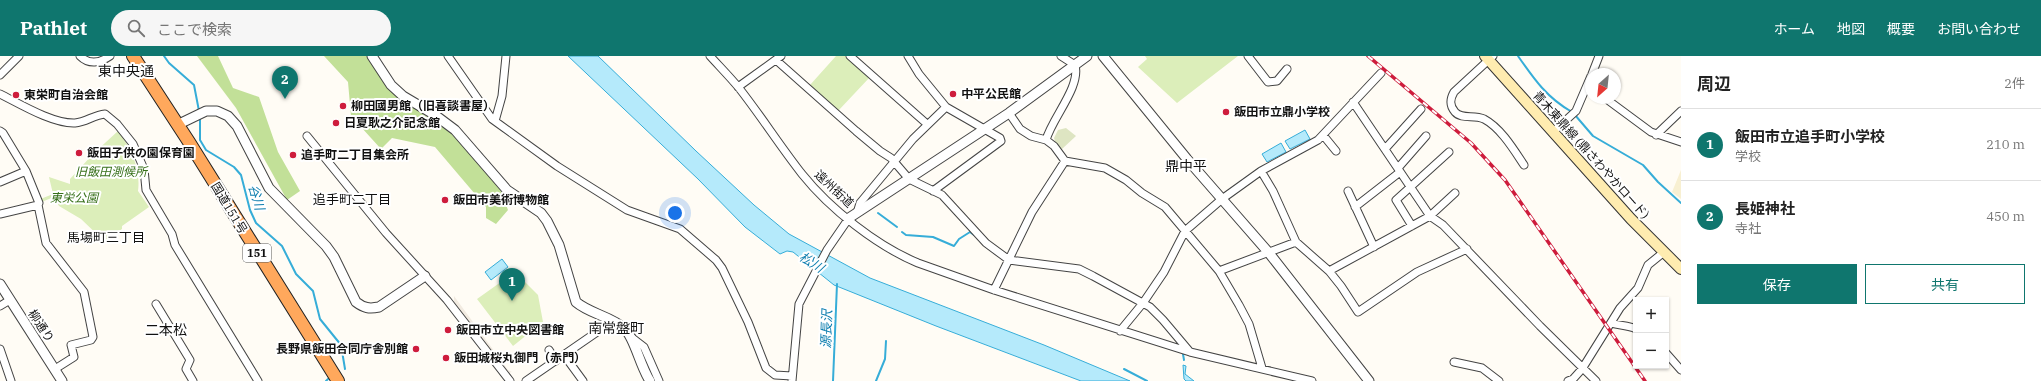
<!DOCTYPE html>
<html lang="ja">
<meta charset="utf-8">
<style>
body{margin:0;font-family:"IBM Plex Serif","Noto Sans JP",serif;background:#f6f6f6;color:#222}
.controls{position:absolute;right:12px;bottom:12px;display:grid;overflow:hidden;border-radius:0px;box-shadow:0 1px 3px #0004}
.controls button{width:36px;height:36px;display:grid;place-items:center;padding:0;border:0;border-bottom:1px solid #e0e0e0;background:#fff;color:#222;font:20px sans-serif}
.compass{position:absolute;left:1585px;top:12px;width:36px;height:36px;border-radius:50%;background:#fff;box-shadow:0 1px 3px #0004;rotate:207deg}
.you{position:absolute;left:675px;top:157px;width:14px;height:14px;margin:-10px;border:3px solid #fff;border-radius:50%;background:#1a73e8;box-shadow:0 0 0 6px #1a73e833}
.badge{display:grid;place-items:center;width:26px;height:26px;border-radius:50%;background:#0f766e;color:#fff;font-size:13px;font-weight:700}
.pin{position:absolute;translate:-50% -33px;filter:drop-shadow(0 1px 2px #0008)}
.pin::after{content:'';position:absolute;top:21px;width:14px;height:12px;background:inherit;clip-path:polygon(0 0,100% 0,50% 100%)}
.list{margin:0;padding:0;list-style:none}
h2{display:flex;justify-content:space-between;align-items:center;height:52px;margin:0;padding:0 16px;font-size:17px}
h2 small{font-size:13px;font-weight:400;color:#767676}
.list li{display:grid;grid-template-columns:26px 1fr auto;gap:12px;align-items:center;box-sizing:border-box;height:72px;padding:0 16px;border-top:1px solid #e0e0e0}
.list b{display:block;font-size:15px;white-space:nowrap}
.list p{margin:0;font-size:13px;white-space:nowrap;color:#767676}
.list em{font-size:13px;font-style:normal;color:#767676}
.actions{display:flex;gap:8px;padding:12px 16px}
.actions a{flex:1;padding:9px 0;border:1px solid #0f766e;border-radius:0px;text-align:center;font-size:14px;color:#0f766e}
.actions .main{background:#0f766e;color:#fff}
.icon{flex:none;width:22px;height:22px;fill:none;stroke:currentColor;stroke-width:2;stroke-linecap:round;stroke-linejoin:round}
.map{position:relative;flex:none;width:1681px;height:325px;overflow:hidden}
header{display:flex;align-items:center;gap:24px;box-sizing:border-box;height:56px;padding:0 20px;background:#0f766e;color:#fff}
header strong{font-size:19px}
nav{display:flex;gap:22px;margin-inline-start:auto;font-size:14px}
.search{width:280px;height:36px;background:#f6f6f6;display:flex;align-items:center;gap:10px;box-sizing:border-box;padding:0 14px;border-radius:22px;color:#767676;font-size:15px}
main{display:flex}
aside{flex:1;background:#fff}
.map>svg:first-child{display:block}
</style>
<header>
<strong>Pathlet</strong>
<div class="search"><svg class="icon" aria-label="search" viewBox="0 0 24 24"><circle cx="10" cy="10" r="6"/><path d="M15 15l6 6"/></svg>ここで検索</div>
<nav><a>ホーム</a><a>地図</a><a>概要</a><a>お問い合わせ</a></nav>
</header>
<main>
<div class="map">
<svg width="1681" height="325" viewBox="0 0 1681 325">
<rect width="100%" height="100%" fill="#fffcf5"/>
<!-- farmland -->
<path fill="#f8f0d2" d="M1681 114V143L1672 136Z"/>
<!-- green -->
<path fill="#dceeba" d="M836 0H846L870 21 838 55 810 29Z
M1145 0H1238L1177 47 1138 11 1147 3Z
M118 75C131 92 141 113 138 135L149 151 122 170V173L104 185 81 163 59 150 54 141 39 147 38 144 53 138 49 121 70 128V123L93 98Z
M515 216 538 239 543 266 513 290 477 243Z"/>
<!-- forest -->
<path fill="#c2e098" d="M197 0H218L233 32 259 41 278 96 300 135 287 144 236 52Z
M324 0H367L387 29 405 46 451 77 500 133 508 154 496 168 486 162V151L435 91 392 82 381 93 351 60 348 26Z"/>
<!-- cemetery -->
<path fill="#dee5c2" d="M1066 72 1076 80 1062 93 1056 88 1054 82 1058 74Z"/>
<!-- plaza -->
<path fill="#f2ebe1" d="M454 240 508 314 512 316 508 317 454 246Z"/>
<!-- water -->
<path fill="#b5eafb" stroke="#36add8" d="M568 0H598L696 95 754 149 789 178 870 222 1044 289 1130 325H1081L936 270 834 229 793 196 787 195 780 198 745 171 698 123Z
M1305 74 1310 83 1290 93 1285 85Z
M1281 87 1286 96 1267 106 1262 98Z
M502 203 508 211 491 224 485 216Z
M1183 309 1186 310 1185 318 1194 325H1186L1184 323Z"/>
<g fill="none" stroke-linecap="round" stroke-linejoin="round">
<!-- stream -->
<path stroke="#36add8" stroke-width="2" d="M164 0 169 7 194 29 199 55
M1518 0C1534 23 1547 42 1572 56
M1575 59 1593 80 1643 109 1658 126 1681 147
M200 61V84L206 94 234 111 241 119 250 154 256 167 282 190 296 218 313 235 320 263 341 289 345 313
M878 157 897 171
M902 176 906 179 933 181 954 190 959 183 970 176 974 179
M1183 298 1184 304
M1124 313 1147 325
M326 325 328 323
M833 325 837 228
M876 325 885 303 886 285"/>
<defs>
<path id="minor" d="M80 0C89 9 100 7 110 0
M448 0 492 63 557 110 627 154 680 173 716 204 722 212 748 266 766 312 775 319 792 320
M710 0C720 11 730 21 739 32 761 60 780 90 802 118 830 153 877 190 918 207L994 234 1190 296 1312 325
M850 0 927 68
M908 0 919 18 946 51 1000 82 1001 85 933 135
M1248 0 1268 26 1277 25 1287 13
M1493 0 1454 36C1450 43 1449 49 1455 56 1462 64 1474 58 1484 63 1501 72 1514 94 1524 109
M776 4 856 75 880 95 891 102 909 123 942 139 986 187 1009 204 1079 213 1093 220 1150 251 1163 264 1190 296
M1592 18 1599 0
M0 19 19 0
M738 31 781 0
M0 38C20 48 53 68 75 67 86 66 94 59 105 58L117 68 133 88 144 113 146 134 172 178 175 189 258 325
M1605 42 1651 76 1681 86
M1353 46 1430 160 1443 169 1540 270 1596 325
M1009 57 1020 73 1031 80 1046 84 1054 90 1065 105 1105 112 1126 124 1142 137 1165 151 1219 215 1239 249 1249 268 1262 312
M495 65 502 40 506 0
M0 75 3 77 26 115 39 147 38 149 46 187 84 236 93 281 91 284 71 289 74 301 55 313
M1553 76 1576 55 1591 20
M1323 79 1336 95
M1656 79 1681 55
M307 80 386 177 447 244 510 325
M1046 84C1052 62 1081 31 1075 9L1061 0
M1385 93 1421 53
M1398 112 1426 80
M1261 115 1273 135 1296 186 1329 215 1341 230 1358 256 1417 216 1467 193
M0 126 26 115
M1348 135 1374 191
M1355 151 1400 116
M857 157 860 147 913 83 946 51
M0 158 38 149
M1412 170 1396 144 1449 96
M1219 215 1296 186
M1329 215 1430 160 1455 137
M994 234 1032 156 1065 105
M156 248 190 304 186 313 193 325
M0 250 10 244
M1611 267C1620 270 1628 269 1636 273
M1120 275 1143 247 1164 216 1185 175 1222 143 1261 115 1318 84 1381 17
M631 281 644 291 659 325
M0 293 11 325
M549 294 556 305
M1666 297 1681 314
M564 299 583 325
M1454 306 1482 312 1499 325
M526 325 597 276
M792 325 799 248 827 194 849 162
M1568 325 1573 323 1582 313 1620 252 1638 232 1648 209 1664 196"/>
<path id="tertiary" d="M372 0 391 29 403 40 435 59 455 74 507 134 541 157 547 165 559 189 576 246C590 258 611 260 625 273 635 283 640 310 650 325
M1103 0 1187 103 1269 197 1369 325
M177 69 206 55H217L228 60 237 70 269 132 326 190 334 201 356 246C364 252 369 253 379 251L425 220
M849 162 1009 57 1087 0
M0 228 62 325"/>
<path id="secondary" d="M1485 0 1631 163 1681 213"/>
<path id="trunk" d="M133 0 189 86 338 325"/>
</defs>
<!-- minor casing -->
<use href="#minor" stroke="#444" stroke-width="9"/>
<!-- tertiary casing -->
<use href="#tertiary" stroke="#444" stroke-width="11"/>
<!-- secondary casing -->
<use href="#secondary" stroke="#333" stroke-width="12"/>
<!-- trunk casing -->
<use href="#trunk" stroke="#222" stroke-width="14"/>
<!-- minor -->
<use href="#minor" stroke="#fff" stroke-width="7"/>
<!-- tertiary -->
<use href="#tertiary" stroke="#fff" stroke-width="9"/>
<!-- secondary -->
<use href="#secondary" stroke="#ffecb0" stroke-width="10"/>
<!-- trunk -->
<use href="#trunk" stroke="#ffa85c" stroke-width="12"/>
<defs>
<path id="rail" d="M1368 0 1471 87 1505 124 1645 325"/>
</defs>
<!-- rail casing -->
<use href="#rail" stroke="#ce1c3c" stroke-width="3.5"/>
<!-- rail -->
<use href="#rail" stroke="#fff" stroke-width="2" stroke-dasharray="6" stroke-linecap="butt"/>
</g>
<!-- markers -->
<g fill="#ce1c3c" stroke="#fff" stroke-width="1.5">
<circle cx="953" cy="38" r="4"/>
<circle cx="16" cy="39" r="4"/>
<circle cx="343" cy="50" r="4"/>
<circle cx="1226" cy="56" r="4"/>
<circle cx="336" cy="67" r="4"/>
<circle cx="79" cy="97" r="4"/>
<circle cx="293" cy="99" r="4"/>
<circle cx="445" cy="144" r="4"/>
<circle cx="448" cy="274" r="4"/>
<circle cx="416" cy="293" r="4"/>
<circle cx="446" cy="302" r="4"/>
</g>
<g text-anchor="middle" stroke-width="4" stroke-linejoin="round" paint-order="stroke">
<!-- shield labels -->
<rect fill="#fff" stroke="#585858" stroke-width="1" x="243" y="188" width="28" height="18" rx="3"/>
<g font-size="11" font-weight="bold" fill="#111">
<text x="257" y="201">151</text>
</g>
<!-- poi labels -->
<g font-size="12" font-weight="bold" fill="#111" stroke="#fff" text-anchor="start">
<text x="961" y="42">中平公民館</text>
<text x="24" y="43">東栄町自治会館</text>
<text x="351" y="54">柳田國男館（旧喜談書屋）</text>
<text x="1234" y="60">飯田市立鼎小学校</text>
<text x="344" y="71">日夏耿之介記念館</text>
<text x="87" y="101">飯田子供の園保育園</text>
<text x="301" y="103">追手町二丁目集会所</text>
<text x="453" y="148">飯田市美術博物館</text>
<text x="456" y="278">飯田市立中央図書館</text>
<text x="408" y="297" text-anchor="end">長野県飯田合同庁舎別館</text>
<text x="454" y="306">飯田城桜丸御門（赤門）</text>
</g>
<!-- street labels -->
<g font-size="12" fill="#111" stroke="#fff">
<text transform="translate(1591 99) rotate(48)" y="4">青木東鼎線 (鼎さわやかロード)</text>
<text transform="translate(834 133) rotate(43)" y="4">遠州街道</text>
<text transform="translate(229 152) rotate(59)" y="4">国道151号</text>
<text transform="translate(41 270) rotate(57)" y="4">柳通り</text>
</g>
<!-- park labels -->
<g font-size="12" font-style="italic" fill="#37701a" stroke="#fff">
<text x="111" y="120">旧飯田測候所</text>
<text x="74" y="146">東栄公園</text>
</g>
<!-- water labels -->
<g font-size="13" font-style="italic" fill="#0e7eaf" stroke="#fff">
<text transform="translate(257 141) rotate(74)" y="5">谷川</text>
<text transform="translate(812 206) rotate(32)" y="5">松川</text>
<text transform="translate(826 273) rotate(-88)" y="5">源長沢</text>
</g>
<!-- neighbourhood labels -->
<g font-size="13" fill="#111" stroke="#fff">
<text x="352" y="148">追手町二丁目</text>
<text x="106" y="186">馬場町三丁目</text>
</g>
<!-- quarter labels -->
<g font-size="14" fill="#111" stroke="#fff">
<text x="126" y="20">東中央通</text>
<text x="1186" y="115">鼎中平</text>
<text x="616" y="277">南常盤町</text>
<text x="166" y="279">二本松</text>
</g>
</g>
</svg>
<div class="controls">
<button>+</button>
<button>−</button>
</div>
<svg class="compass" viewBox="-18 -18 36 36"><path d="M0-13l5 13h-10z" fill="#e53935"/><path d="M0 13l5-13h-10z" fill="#767676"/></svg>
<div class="you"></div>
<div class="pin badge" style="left:512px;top:245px">1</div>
<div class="pin badge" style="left:285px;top:43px">2</div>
</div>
<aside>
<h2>周辺<small>2件</small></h2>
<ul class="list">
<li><span class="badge">1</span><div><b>飯田市立追手町小学校</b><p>学校</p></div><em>210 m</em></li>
<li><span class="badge">2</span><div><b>長姫神社</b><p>寺社</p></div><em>450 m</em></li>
</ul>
<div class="actions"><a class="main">保存</a><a>共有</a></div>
</aside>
</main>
